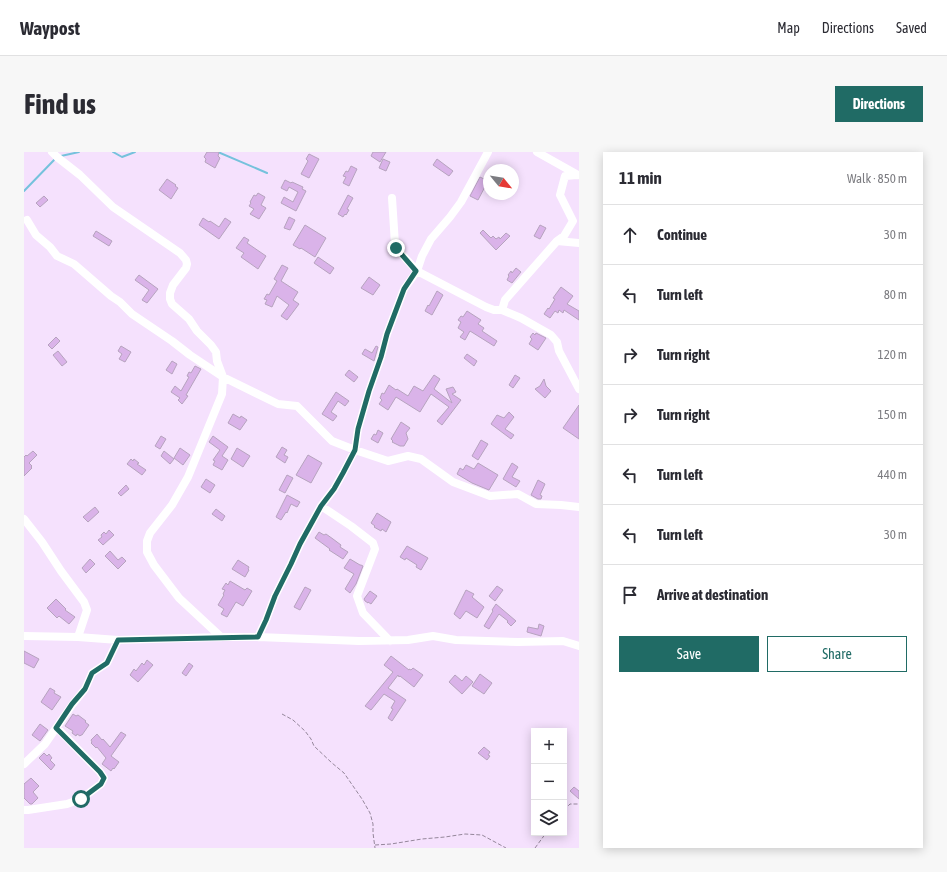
<!DOCTYPE html>
<meta charset="utf-8">
<style>
body{margin:0;font-family:"Asap Condensed",sans-serif;background:#f7f7f7;color:#2b2b33}
.controls{position:absolute;right:12px;bottom:12px;display:grid;overflow:hidden;border-radius:0px;box-shadow:0 2px 10px #0003}
.controls button{width:36px;height:36px;display:grid;place-items:center;padding:0;border:0;border-bottom:1px solid #e1e1e2;background:#fff;color:#2b2b33;font:20px sans-serif}
.compass{position:absolute;left:459px;top:12px;width:36px;height:36px;border-radius:50%;background:#fff;box-shadow:0 2px 10px #0003;rotate:120deg}
.stop{position:absolute;width:12px;height:12px;margin:-9px;border:3px solid #206b65;border-radius:50%;background:#fff}
.stop.end{background:#206b65;border-color:#fff;box-shadow:0 1px 4px #0008}
.list{margin:0;padding:0;list-style:none}
h2{display:flex;justify-content:space-between;align-items:center;height:52px;margin:0;padding:0 16px;font-size:17px}
h2 small{font-size:13px;font-weight:400;color:#7c7c81}
.list li{display:grid;grid-template-columns:26px 1fr auto;gap:12px;align-items:center;box-sizing:border-box;height:60px;padding:0 16px;border-top:1px solid #e1e1e2}
.list b{display:block;font-size:15px;white-space:nowrap}
.list em{font-size:13px;font-style:normal;color:#7c7c81}
.actions{display:flex;gap:8px;padding:12px 16px}
.actions a{flex:1;padding:9px 0;border:1px solid #206b65;border-radius:0px;text-align:center;font-size:14px;color:#206b65}
.actions .main{background:#206b65;color:#fff}
.icon{flex:none;width:22px;height:22px;fill:none;stroke:currentColor;stroke-width:2;stroke-linecap:round;stroke-linejoin:round}
.map{position:relative;flex:none;width:555px;height:696px;overflow:hidden;border-radius:0px}
header{display:flex;align-items:center;gap:24px;box-sizing:border-box;height:56px;padding:0 20px;background:#fff;border-bottom:1px solid #e1e1e2}
header strong{font-size:19px}
nav{display:flex;gap:22px;margin-inline-start:auto;font-size:14px}
.intro{display:flex;align-items:center;justify-content:space-between;box-sizing:border-box;height:96px;padding:0 24px}
h1{margin:0;font-size:28px}
.button{padding:10px 18px;border-radius:0px;background:#206b65;color:#fff;font-size:14px;font-weight:700}
main{display:flex;gap:24px;padding:0 24px}
aside{flex:1;background:#fff;border-radius:0px;box-shadow:0 2px 10px #0003}
.map>svg:first-child{display:block}
</style>
<header>
<strong>Waypost</strong>
<nav><a>Map</a><a>Directions</a><a>Saved</a></nav>
</header>
<div class="intro"><h1>Find us</h1><a class="button">Directions</a></div>
<main>
<div class="map">
<svg width="555" height="696" viewBox="0 0 555 696">
<rect width="100%" height="100%" fill="#f5e1fd"/>
<g fill="none" stroke-linecap="round" stroke-linejoin="round">
<!-- stream -->
<path stroke="#75c2dc" stroke-width="2" d="M89 0 98 5 111 0
M194 0 243 21
M37 4 55 0
M0 39 31 7"/>
</g>
<!-- building -->
<path fill="#dab3e9" stroke="#b6a3be" d="M183 0H195L194 4 196 6 191 16 181 10 182 7 180 5Z
M349 0H362L356 10 347 4Z
M285 2 295 7 285 26 277 22 284 9 282 7Z
M359 7 366 10 362 19 355 16Z
M413 7 429 19 425 24 409 13Z
M327 14 333 17 325 34 319 31 322 25 319 24 322 19 324 20Z
M456 25 464 29 454 48 446 44Z
M143 27 152 33 151 34 154 36 147 47 135 38Z
M261 28 267 31 268 30 279 35 278 37 282 39 272 59 257 51 260 45 269 50 274 40 265 35 263 39 257 36Z
M234 41 241 45 237 53 242 56 235 67 226 62 230 57 225 54 227 51 226 50 230 43 232 44Z
M324 43 329 46 323 57 325 58 322 63 321 62 319 65 314 62Z
M20 44 24 48 16 55 12 51Z
M265 65 271 68 266 78 260 76Z
M179 66 185 70 186 69 195 75 201 66 207 70 195 87 175 73Z
M281 73 302 86 291 105 277 96 276 97 269 93Z
M516 73 522 76 516 87 510 84Z
M459 78 467 86 469 84 472 87 475 85 476 87 482 81 486 84 472 98 456 81Z
M72 79 88 89 85 94 69 84Z
M220 85 225 88 223 91 242 104 234 117 217 105 220 101 212 96Z
M294 105 310 116 306 122 290 111Z
M258 113 264 116 257 129 274 140 269 148 275 152 263 168 257 164 265 153 253 144 248 155 241 152 243 148 240 147 243 142 245 143 253 129 250 127Z
M492 116 497 120 488 131 483 128 485 124 484 123 487 119 488 121Z
M115 123 134 137 123 151 118 148 125 138 111 128Z
M345 125 356 133 349 143 337 136Z
M537 135 549 144 543 152 555 159V168L540 158 539 161 535 158 534 161 531 159 526 166 520 162 524 156 525 157 531 147 529 146Z
M413 139 419 143 408 163 401 159 404 153 405 154Z
M443 159 457 168 454 172 460 176 458 179 473 189 470 194 446 179 441 188 436 185 440 180 434 176 437 170 434 168 437 164 439 165Z
M509 181 511 183 512 181 522 186 514 198 505 192 508 187 506 185Z
M32 185 36 189 28 197 24 193Z
M97 194 107 200 101 210 95 207 98 202 94 199Z
M352 194 354 195 350 209 338 202 341 197 348 201Z
M34 199 43 210 38 214 29 203Z
M443 202 453 209 450 214 440 206Z
M148 209 153 212 148 222 142 218Z
M171 214 177 217 162 243 164 244 158 252 154 248 156 246 147 240 151 234 157 239 165 225 163 224 165 220 167 221Z
M325 218 334 225 330 230 321 223Z
M410 223 416 227 410 237 428 251 422 237 429 235 432 240 428 242 437 248 418 273 413 269 425 255 407 242 396 260 372 245 364 258 355 252 358 248 356 246 358 241 360 242 365 233 372 238 373 237 384 244 390 234 399 239Z
M491 223 496 226 489 236 485 233Z
M520 227 522 234 527 239 521 246 511 237 516 234Z
M312 240 325 249 321 254 314 249 307 260 313 264 309 269 298 262Z
M555 253V287L539 276Z
M485 260 490 265 481 277 490 283 487 287 467 272 473 263 480 266Z
M209 262 216 266 217 264 223 268 216 278 204 271Z
M377 270 386 276 382 281 384 287 380 294H376L368 290 369 289 367 287Z
M354 278 359 281 354 291 347 287 350 282 352 283Z
M137 284 142 287 136 297 131 294Z
M189 284 204 295 198 304 204 308 198 318 189 313 191 309 189 308 196 298 185 290Z
M457 288 464 292 454 308 448 304Z
M258 295 263 298 260 303 264 305 261 311 252 305Z
M156 296 166 303 159 313 150 306Z
M213 296 226 304 219 315 207 307Z
M9 299 13 303 5 311 8 314 7 315 8 316 0 324V305L2 303 3 304Z
M140 299 150 307 146 312 137 304Z
M284 303 298 311 287 331 272 323Z
M107 307 109 309 110 307 115 311 113 312 122 318 118 323 103 312Z
M454 311 474 323 465 338 448 331 433 322 436 316 439 318 442 313 450 317Z
M488 311 494 315 488 325 496 329 492 335 479 327Z
M263 323 269 326 261 341 255 338Z
M182 327 191 333 186 341 177 335Z
M514 328 521 332 516 343 518 344 517 347H514L507 343Z
M102 333 105 337 97 344 94 341Z
M263 343 276 350 273 355 267 352 263 361 262 360 257 368 252 365Z
M71 355 75 360 64 370 59 365Z
M192 357 201 364 198 369 188 362Z
M353 361 367 370 362 380 358 377 357 379 350 375 351 374 347 371Z
M85 378 90 383 79 393 74 388 78 385 77 383 80 380 82 382Z
M295 380 300 383 302 382 309 387 317 393 316 395 324 400 319 407 305 398 306 397 291 386Z
M383 394 404 406 397 418 392 415 393 413 382 406 381 408 376 405Z
M86 399 94 408 98 405 102 409 94 417 81 404Z
M66 407 71 412 62 421 58 416Z
M326 407 336 413H337L339 414 332 432 326 441 321 437 330 422 320 416Z
M214 408 225 415 224 417 225 418 221 425 208 417Z
M206 429 221 438 223 436 228 439 219 454 212 450 203 465 197 462 200 457 194 453 200 443 199 442 201 438 198 437 202 431 204 433Z
M473 434 479 438 471 449 465 444Z
M281 435 287 438 276 458 270 455Z
M442 438 450 442 448 445 460 455 453 466 442 459 436 467 430 462Z
M346 439 353 444 347 452 344 450V451L341 449 340 447Z
M32 447 42 457 41 458 51 465 45 472 35 464 33 466 23 456Z
M472 452 492 469 487 474 483 470 484 469 475 462 465 477 460 474 469 459 468 458Z
M515 472 520 474 517 484 503 480 504 475 514 477Z
M0 499 15 507 10 516 0 511Z
M367 504 385 518V517L387 518 389 516 399 523 390 535 376 524 375 525 374 523 364 536 382 548 368 569 364 566 369 557 367 556 371 549 360 542 347 558 341 554 369 520 360 513Z
M123 508 129 513 114 530 106 523 110 517 112 519 118 511 120 513Z
M165 511 169 514 162 524 158 521Z
M456 522 468 531 460 542 448 534Z
M431 523 438 529 442 524 449 530 438 542 425 530Z
M26 536 31 539 30 541 37 545 28 558 17 550Z
M49 562 52 564 54 563 62 569 61 570 65 573 58 583H57L56 584 53 582 52 584 48 581 49 579 41 574Z
M16 572 24 578 16 589 8 583Z
M97 580 102 583 87 604 95 610 90 617 89 616 87 619 78 612 82 606 73 595 72 596 67 591 68 590 67 588 73 582 78 588 79 587 86 595Z
M460 595 466 600 464 603 466 604 463 608 454 601Z
M20 601 23 604 25 602 28 606 26 608 31 613 27 618 15 606Z
M7 626 15 634 9 640 14 646 8 652H6L0 646V632Z
M550 635 555 639V647L546 639Z"/>
<g fill="none" stroke-linecap="round" stroke-linejoin="round">
<!-- path -->
<path stroke="#95879b" stroke-width="1" stroke-dasharray="4 2" stroke-linecap="butt" d="M258 562 269 568 281 579 287 587 290 594 308 611 320 621 338 647 346 661 349 672V681L351 696
M540 658 546 652H555
M351 693 367 692 398 687 421 685 441 682 458 683 482 696
M511 696 522 681"/>
<!-- minor -->
<path stroke="#fff" stroke-width="8" d="M28 0 33 5 56 23 89 55 156 101 162 108 163 112 162 116 149 133 146 141V147L148 152 165 167 173 179 187 193 192 200 193 209 199 225 198 242 164 325 148 353 126 381 123 389V400L130 413 155 446 197 485
M513 0 554 23
M368 46 371 92 372 96 393 119 462 155 470 158H478L497 166 527 183 533 190 535 199 555 237
M3 68 12 83 26 95 33 104 50 112 57 118 87 144 96 150 108 162 148 189 166 203 199 225 254 252 273 254 308 289 331 298 364 309 384 304 397 307 429 330 466 344 494 342 512 352 537 353 555 355
M533 89 540 84 549 69 536 43 541 24 553 23
M478 158 481 148 533 89 555 91
M297 354 327 374 349 391 351 397 333 444 339 461 366 489
M0 367 18 390 37 419 60 450 63 458 54 485
M0 484 54 485 94 488 197 485H234L335 489 384 488 409 484 432 488 494 490 539 489 555 494
M234 485 242 468 251 444 267 412 276 392 297 354 310 337 319 321 331 298 334 277 345 239 357 205 363 182 380 137 393 119 398 104 407 87 426 65 437 50 464 0
M0 612 21 592 48 553 61 537 68 521 83 511 94 488
M0 658H4L43 652 57 647 77 632 80 626 76 620 33 576"/>
</g>
<g fill="none" stroke-linecap="round" stroke-linejoin="round">
<!-- route -->
<path stroke="#206b65" stroke-width="5" d="M57 647 77 632 80 626 76 620 32 576 48 552 61 537 68 521 83 511 94 488 234 485 242 468 251 444 267 412 276 392 297 354 310 337 319 321 331 298 334 277 345 239 357 205 363 182 380 137 392 119 372 96"/>
</g>
</svg>
<div class="controls">
<button>+</button>
<button>−</button>
<button><svg class="icon" aria-label="layers" viewBox="0 0 24 24"><path d="M12 4l9 5-9 5-9-5zM3 14l9 5 9-5"/></svg></button>
</div>
<svg class="compass" viewBox="-18 -18 36 36"><path d="M0-13l5 13h-10z" fill="#e53935"/><path d="M0 13l5-13h-10z" fill="#7c7c81"/></svg>
<div class="stop" style="left:57px;top:647px"></div>
<div class="stop end" style="left:372px;top:96px"></div>
</div>
<aside>
<h2>11 min<small>Walk · 850 m</small></h2>
<ul class="list">
<li><svg class="icon" aria-label="ahead" viewBox="0 0 24 24"><path d="M12 20V5M6 11l6-6 6 6"/></svg><div><b>Continue</b></div><em>30 m</em></li>
<li><svg class="icon" aria-label="left" viewBox="0 0 24 24"><path d="M17 20v-9H6M10 6l-5 5 5 5"/></svg><div><b>Turn left</b></div><em>80 m</em></li>
<li><svg class="icon" aria-label="right" viewBox="0 0 24 24"><path d="M7 20v-9h11M14 6l5 5-5 5"/></svg><div><b>Turn right</b></div><em>120 m</em></li>
<li><svg class="icon" aria-label="right" viewBox="0 0 24 24"><path d="M7 20v-9h11M14 6l5 5-5 5"/></svg><div><b>Turn right</b></div><em>150 m</em></li>
<li><svg class="icon" aria-label="left" viewBox="0 0 24 24"><path d="M17 20v-9H6M10 6l-5 5 5 5"/></svg><div><b>Turn left</b></div><em>440 m</em></li>
<li><svg class="icon" aria-label="left" viewBox="0 0 24 24"><path d="M17 20v-9H6M10 6l-5 5 5 5"/></svg><div><b>Turn left</b></div><em>30 m</em></li>
<li><svg class="icon" aria-label="arrive" viewBox="0 0 24 24"><path d="M6 21V4h12l-3 4 3 4H6"/></svg><div><b>Arrive at destination</b></div></li>
</ul>
<div class="actions"><a class="main">Save</a><a>Share</a></div>
</aside>
</main>
